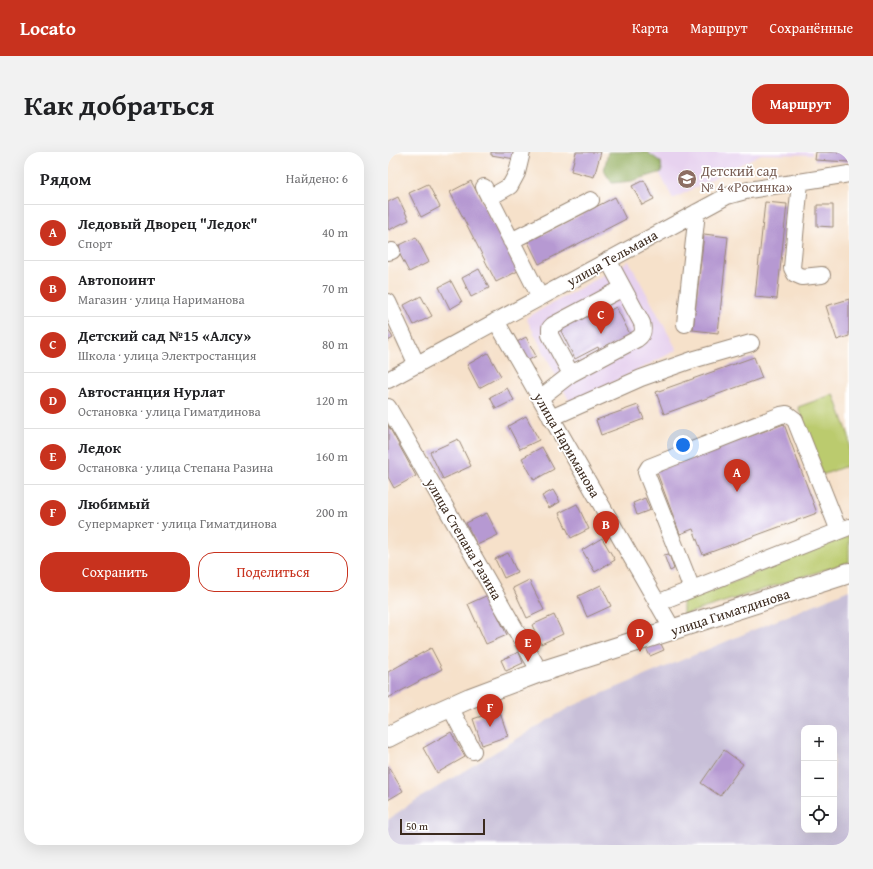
<!DOCTYPE html>
<html lang="ru">
<meta charset="utf-8">
<style>
body{margin:0;font-family:"Gentium Book Plus",serif;background:#f2f2f2;color:#202124}
.controls{position:absolute;right:12px;bottom:12px;display:grid;overflow:hidden;border-radius:8px;box-shadow:0 4px 16px #0002}
.controls button{width:36px;height:36px;display:grid;place-items:center;padding:0;border:0;border-bottom:1px solid #e0e0e0;background:#fff;color:#202124;font:20px sans-serif}
.scale{position:absolute;left:12px;bottom:10px;width:85px;box-sizing:border-box;padding-left:4px;border:2px solid #3b2a1e;border-top:0;font-size:11px;line-height:14px;white-space:nowrap;color:#3b2a1e;-webkit-text-stroke:3px #fff;paint-order:stroke}
.you{position:absolute;left:295px;top:293px;width:14px;height:14px;margin:-10px;border:3px solid #fff;border-radius:50%;background:#1a73e8;box-shadow:0 0 0 6px #1a73e833}
.badge{display:grid;place-items:center;width:26px;height:26px;border-radius:50%;background:#c8321e;color:#fff;font-size:13px;font-weight:700}
.pin{position:absolute;translate:-50% -33px;filter:drop-shadow(0 1px 2px #0008)}
.pin::after{content:'';position:absolute;top:21px;width:14px;height:12px;background:inherit;clip-path:polygon(0 0,100% 0,50% 100%)}
.list{margin:0;padding:0;list-style:none}
h2{display:flex;justify-content:space-between;align-items:center;height:52px;margin:0;padding:0 16px;font-size:17px}
h2 small{font-size:13px;font-weight:400;color:#757577}
.list li{display:grid;grid-template-columns:26px 1fr auto;gap:12px;align-items:center;box-sizing:border-box;height:56px;padding:0 16px;border-top:1px solid #e0e0e0}
.list b{display:block;font-size:15px;white-space:nowrap}
.list p{margin:0;font-size:13px;white-space:nowrap;color:#757577}
.list em{font-size:13px;font-style:normal;color:#757577}
.actions{display:flex;gap:8px;padding:12px 16px}
.actions a{flex:1;padding:9px 0;border:1px solid #c8321e;border-radius:16px;text-align:center;font-size:14px;color:#c8321e}
.actions .main{background:#c8321e;color:#fff}
.icon{flex:none;width:22px;height:22px;fill:none;stroke:currentColor;stroke-width:2;stroke-linecap:round;stroke-linejoin:round}
.map{position:relative;flex:none;width:461px;height:693px;overflow:hidden;border-radius:16px}
header{display:flex;align-items:center;gap:24px;box-sizing:border-box;height:56px;padding:0 20px;background:#c8321e;color:#fff}
header strong{font-size:19px}
nav{display:flex;gap:22px;margin-inline-start:auto;font-size:14px}
.intro{display:flex;align-items:center;justify-content:space-between;box-sizing:border-box;height:96px;padding:0 24px}
h1{margin:0;font-size:28px}
.button{padding:10px 18px;border-radius:16px;background:#c8321e;color:#fff;font-size:14px;font-weight:700}
main{display:flex;gap:24px;padding:0 24px}
aside{flex:1;background:#fff;border-radius:16px;box-shadow:0 4px 16px #0002}
.map>svg:first-child{display:block}
</style>
<header>
<strong>Locato</strong>
<nav><a>Карта</a><a>Маршрут</a><a>Сохранённые</a></nav>
</header>
<div class="intro"><h1>Как добраться</h1><a class="button">Маршрут</a></div>
<main>
<aside>
<h2>Рядом<small>Найдено: 6</small></h2>
<ul class="list">
<li><span class="badge">A</span><div><b>Ледовый Дворец &quot;Ледок&quot;</b><p>Спорт</p></div><em>40 m</em></li>
<li><span class="badge">B</span><div><b>Автопоинт</b><p>Магазин · улица Нариманова</p></div><em>70 m</em></li>
<li><span class="badge">C</span><div><b>Детский сад №15 «Алсу»</b><p>Школа · улица Электростанция</p></div><em>80 m</em></li>
<li><span class="badge">D</span><div><b>Автостанция Нурлат</b><p>Остановка · улица Гиматдинова</p></div><em>120 m</em></li>
<li><span class="badge">E</span><div><b>Ледок</b><p>Остановка · улица Степана Разина</p></div><em>160 m</em></li>
<li><span class="badge">F</span><div><b>Любимый</b><p>Супермаркет · улица Гиматдинова</p></div><em>200 m</em></li>
</ul>
<div class="actions"><a class="main">Сохранить</a><a>Поделиться</a></div>
</aside>
<div class="map">
<svg width="461" height="693" viewBox="0 0 461 693">
<rect width="100%" height="100%" fill="#fff"/>
<filter id="ink" filterUnits="userSpaceOnUse"><feTurbulence type="fractalNoise" baseFrequency=".025" numOctaves="2"/><feDisplacementMap in="SourceGraphic" scale="8" xChannelSelector="R" yChannelSelector="G"/><feConvolveMatrix kernelMatrix="1 2 1 2 8 2 1 2 1" color-interpolation-filters="sRGB"/></filter>
<filter id="wash" filterUnits="userSpaceOnUse"><feTurbulence type="fractalNoise" baseFrequency=".012" numOctaves="4" result="noise"/><feDisplacementMap in="SourceGraphic" scale="16" xChannelSelector="R" yChannelSelector="G"/><feGaussianBlur stdDeviation="0.9" result="paint"/><feColorMatrix in="noise" values="0 0 0 0 0 0 0 0 0 0 0 0 0 0 0 0 0 1.4 0 .05"/><feComposite in="paint" operator="in"/></filter>
<g filter="url(#wash)">
<rect width="100%" height="100%" fill="#f6e1ca"/>
<!-- built -->
<path fill="#e7d2ef" d="M230 0H424V3L373 2 285 47 264 7Z
M241 109 289 198 183 252 138 166Z"/>
<!-- industrial -->
<path fill="#c8bfd8" fill-rule="evenodd" d="M461 438V693H0V668L20 653 180 556ZM416 576H446V678H416Z"/>
<!-- green -->
<path fill="#bbcb6e" stroke="#7b7a46" d="M446 242 461 284V313L434 323 410 255Z
M461 384V410L295 463V450Z"/>
<!-- forest -->
<path fill="#94af61" stroke="#686c40" d="M220 0H259L273 10 274 20 244 29 224 31 216 19Z"/>
<g id="blocks">
<!-- building -->
<path fill="#b699d2" d="M103 0H128L127 7 103 3Z
M188 0H213L206 25 183 19Z
M428 0H461V10L427 8Z
M256 28 266 47 254 53 244 34Z
M83 29 130 119 108 130 62 40Z
M40 32 52 55 33 65 21 41Z
M10 45 21 68 1 78 0 76V50Z
M227 45 238 67 151 112 140 90Z
M377 50 399 52 389 147 367 145Z
M429 53H445V75L429 74Z
M316 82 340 85 330 181 305 178Z
M28 85 41 110 21 120 8 95Z
M91 117 101 136 83 145 74 126Z
M63 129 74 150 62 157 51 135Z
M33 144 44 164 26 173 16 153Z
M461 147V184L449 188 438 154Z
M228 155 243 184 212 200 210 195 187 207 171 175 202 159 206 167Z
M0 177 5 186 0 189Z
M138 185 148 204 139 209 129 190Z
M100 201 113 224 91 236 79 213Z
M366 205 374 226 276 262 268 240Z
M119 236 126 248 108 257 102 245Z
M250 253 256 267 213 283 208 268Z
M138 264 151 288 132 297 120 274Z
M396 272 429 361 315 403 305 377 292 382 268 318Z
M0 273 28 324 6 336 0 325Z
M70 287 83 314 55 327 42 300Z
M154 295 166 317 146 328 134 306Z
M165 338 172 350 161 356 154 344Z
M257 346 262 358 249 363 245 351Z
M189 352 201 377 183 386 171 361Z
M99 361 110 383 89 393 78 371Z
M214 386 227 408 207 420 194 398Z
M120 401 129 420 116 426 107 407Z
M281 402 286 417 282 419 276 403Z
M141 428 156 458 139 466 125 436Z
M213 433 223 454 199 465 190 444Z
M100 443 119 483 98 492 80 452Z
M166 463 175 482 153 492 144 473Z
M272 490 276 498 262 504 258 496Z
M43 496 54 517 0 546V520Z
M131 500 135 511 118 519 113 508Z
M111 558 120 584 94 593 85 567Z
M63 580 77 605 49 621 35 596Z
M336 598 355 612 332 644 313 631Z
M0 614 15 639 0 648Z"/>
</g>
</g>
<g filter="url(#ink)">
<use href="#blocks" fill-opacity="0" stroke="#988674" stroke-width="1"/>
<g fill="none" stroke-linecap="round" stroke-linejoin="round">
<defs>
<path id="minor" d="M412 30 404 116 407 122 414 125 434 123
M96 35 152 145
M101 46 122 34 129 21 134 0
M123 89 203 48
M0 100 4 99
M220 108 254 171C256 179 255 183 249 187L183 222 162 183V176L165 173 235 136
M0 150 29 213
M108 169 285 478
M297 172 309 60
M0 228 339 44 361 38 461 22
M152 246 183 222
M0 255 152 520
M163 266 253 226 304 208 363 191
M304 437 259 323 258 320 261 315 393 263 399 262 407 268 451 379
M269 451 461 375
M62 555 85 599"/>
<path id="major" d="M0 585 35 567 82 546 152 520 461 421"/>
</defs>
<!-- minor casing -->
<use href="#minor" stroke="#988674" stroke-width="18"/>
<!-- major casing -->
<use href="#major" stroke="#988674" stroke-width="22"/>
<!-- minor -->
<use href="#minor" stroke="#fff" stroke-width="16"/>
<!-- major -->
<use href="#major" stroke="#fff" stroke-width="20"/>
</g>
</g>
<!-- icons -->
<defs>
<symbol id="school-disc" viewBox="-11 -11 22 22"><circle r="9.5" fill="#8d6e63" stroke="#fff"/><path d="M0-5L7-2L0 1L-7-2ZM-4 1L0 2.5L4 1V4Q0 6-4 4Z" fill="#fff"/></symbol>
</defs>
<g fill-rule="evenodd">
<use href="#school-disc" x="288" y="16" width="22" height="22"/>
</g>
<g text-anchor="middle" stroke-width="3.5" stroke-linejoin="round" paint-order="stroke">
<!-- education labels -->
<g font-size="14" fill="#785e54" stroke="#fff" text-anchor="start">
<text x="313" y="24">Детский сад<tspan x="313" dy="16">№ 4 «Росинка»</tspan></text>
</g>
<!-- street labels -->
<g font-size="14" fill="#3b2a1e" stroke="#fff">
<text transform="translate(224 106) rotate(-29)" y="5">улица Тельмана</text>
<text transform="translate(179 293) rotate(60)" y="5">улица Нариманова</text>
<text transform="translate(76 387) rotate(60)" y="5">улица Степана Разина</text>
<text transform="translate(342 460) rotate(-18)" y="5">улица Гиматдинова</text>
</g>
</g>
</svg>
<div class="controls">
<button>+</button>
<button>−</button>
<button><svg class="icon" aria-label="locate" viewBox="0 0 24 24"><circle cx="12" cy="12" r="6"/><path d="M12 2v4M12 18v4M2 12h4M18 12h4"/></svg></button>
</div>
<div class="scale">50 m</div>
<div class="you"></div>
<div class="pin badge" style="left:349px;top:340px">A</div>
<div class="pin badge" style="left:218px;top:392px">B</div>
<div class="pin badge" style="left:213px;top:182px">C</div>
<div class="pin badge" style="left:252px;top:500px">D</div>
<div class="pin badge" style="left:140px;top:510px">E</div>
<div class="pin badge" style="left:102px;top:575px">F</div>
</div>
</main>
